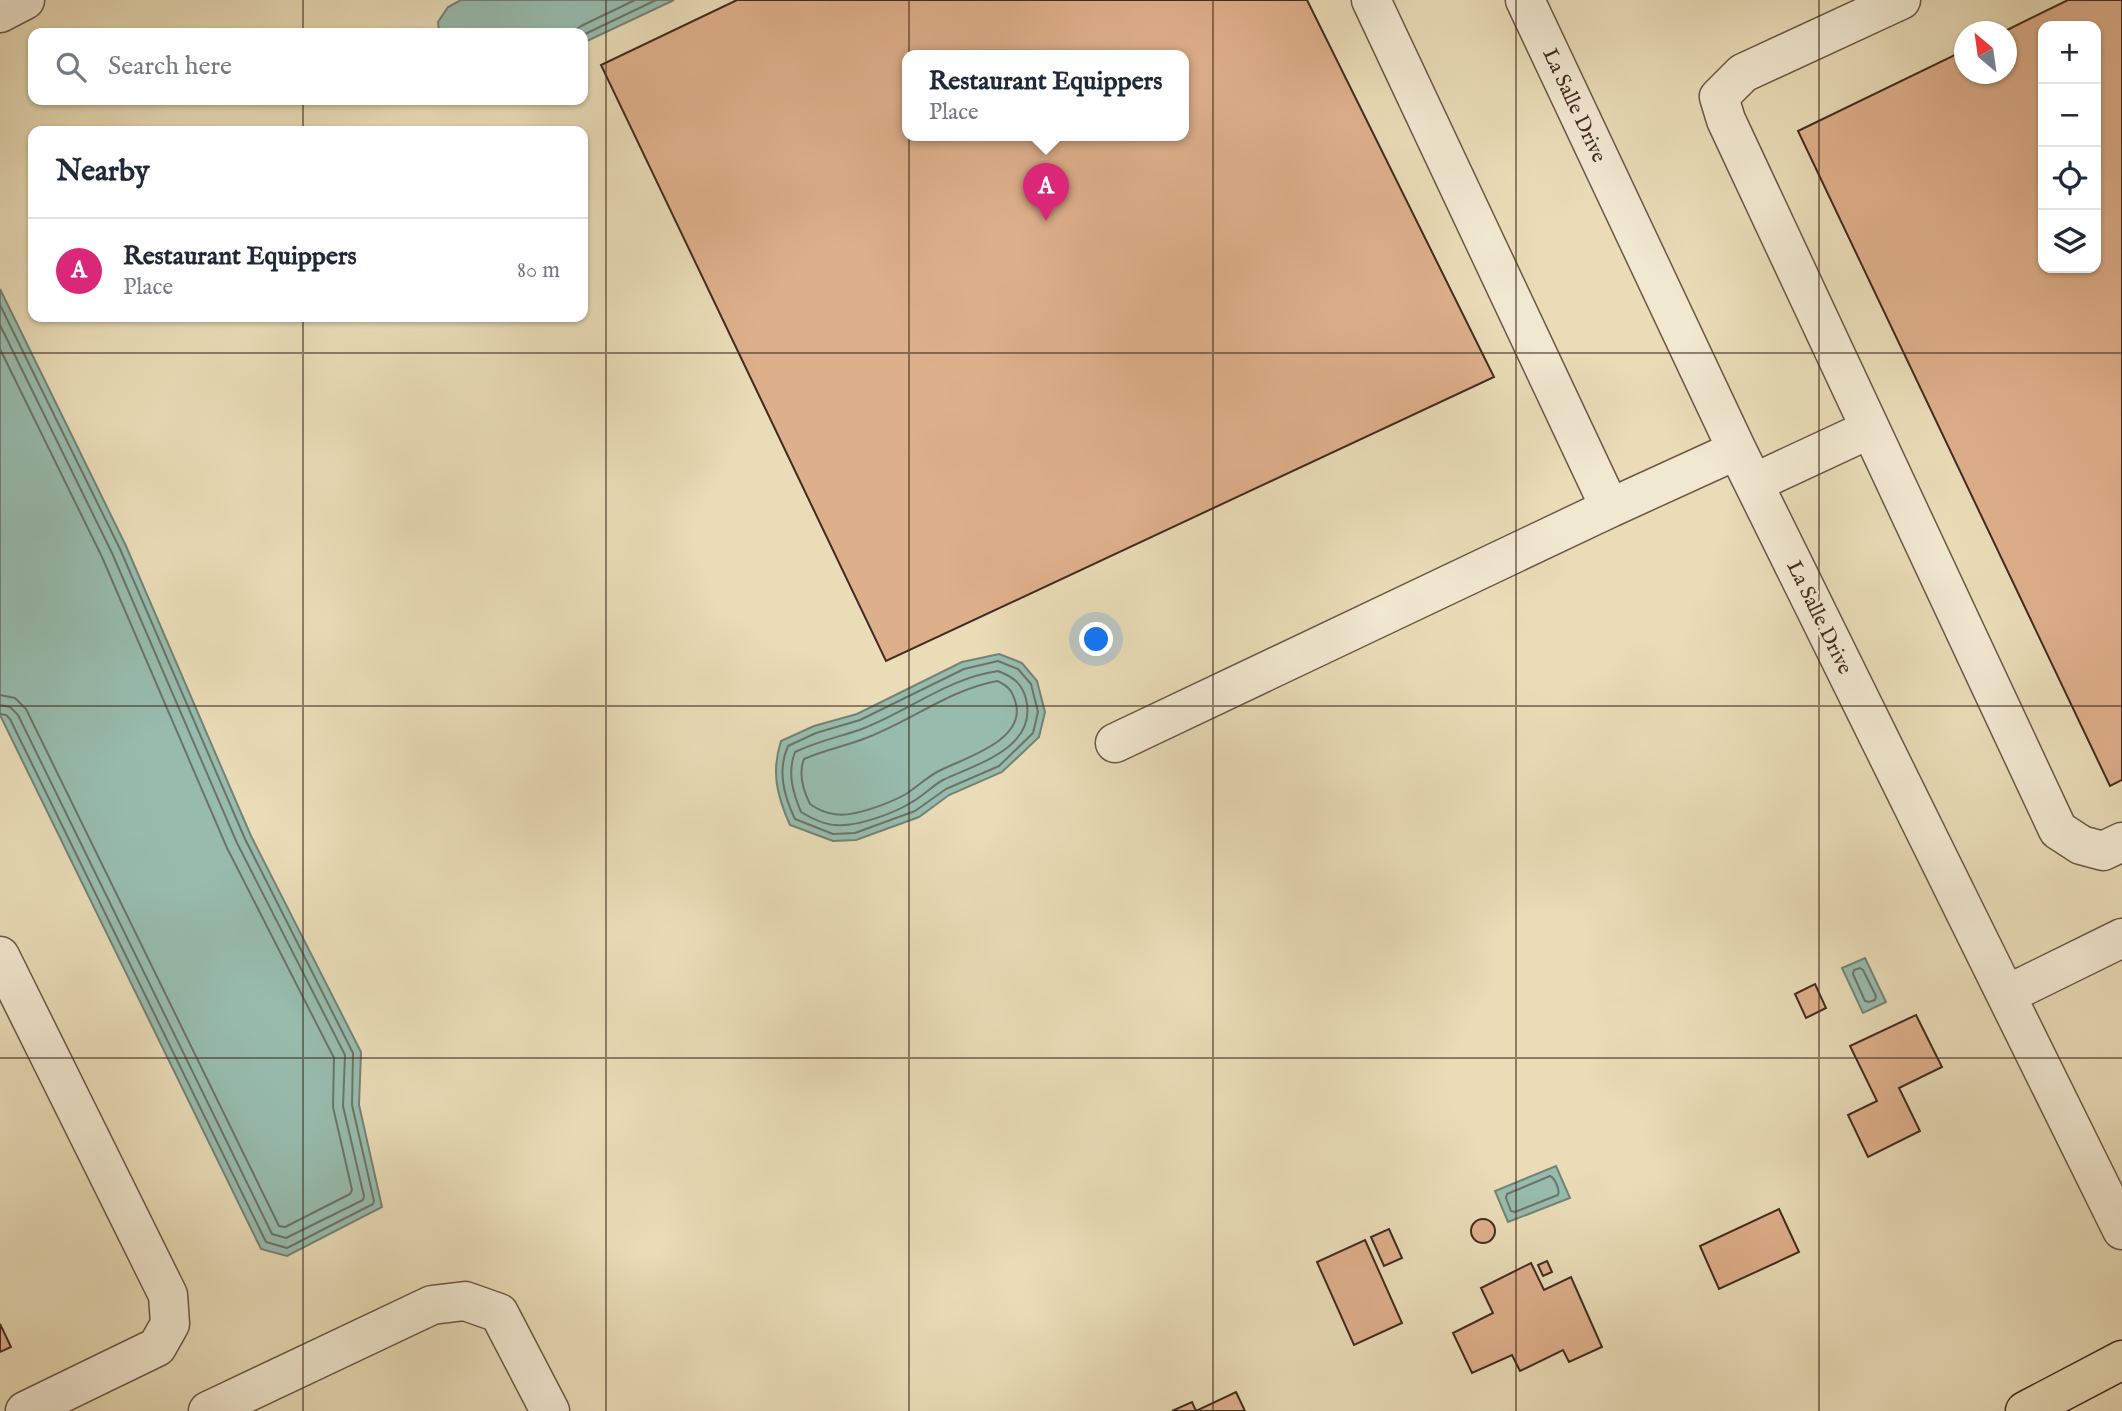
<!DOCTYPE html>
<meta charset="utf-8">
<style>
body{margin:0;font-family:"IM FELL English",serif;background:#f6f6f7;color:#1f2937}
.controls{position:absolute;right:21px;top:21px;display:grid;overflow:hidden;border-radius:14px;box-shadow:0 2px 5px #0004}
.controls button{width:63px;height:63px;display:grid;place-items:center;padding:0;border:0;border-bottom:2px solid #e0e1e3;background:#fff;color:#1f2937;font:35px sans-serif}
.compass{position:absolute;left:1954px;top:21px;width:63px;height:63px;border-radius:50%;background:#fff;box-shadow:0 2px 5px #0004;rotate:331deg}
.you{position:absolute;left:1097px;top:640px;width:24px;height:24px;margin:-18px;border:5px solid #fff;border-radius:50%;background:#1a73e8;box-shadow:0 0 0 10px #1a73e833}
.badge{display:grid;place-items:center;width:46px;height:46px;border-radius:50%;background:#db2777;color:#fff;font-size:23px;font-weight:700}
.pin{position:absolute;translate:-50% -58px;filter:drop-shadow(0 2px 4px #0008)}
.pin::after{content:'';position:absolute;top:37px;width:24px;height:21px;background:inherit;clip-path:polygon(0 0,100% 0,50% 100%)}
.popup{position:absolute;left:902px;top:50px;width:287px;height:91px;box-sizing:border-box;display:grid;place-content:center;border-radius:14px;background:#fff;filter:drop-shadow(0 2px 5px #0005);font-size:23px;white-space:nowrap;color:#747a83}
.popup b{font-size:26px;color:#1f2937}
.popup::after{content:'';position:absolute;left:50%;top:100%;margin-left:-14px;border:14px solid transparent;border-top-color:#fff}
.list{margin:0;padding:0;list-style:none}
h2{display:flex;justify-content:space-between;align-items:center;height:91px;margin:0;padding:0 28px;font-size:30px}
h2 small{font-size:23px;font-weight:400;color:#747a83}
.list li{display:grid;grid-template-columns:46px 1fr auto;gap:21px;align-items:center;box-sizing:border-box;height:105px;padding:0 28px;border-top:2px solid #e0e1e3}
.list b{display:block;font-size:26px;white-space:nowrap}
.list p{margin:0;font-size:23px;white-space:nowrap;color:#747a83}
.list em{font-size:23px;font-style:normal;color:#747a83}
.icon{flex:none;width:38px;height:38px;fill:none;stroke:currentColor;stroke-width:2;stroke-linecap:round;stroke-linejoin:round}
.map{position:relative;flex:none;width:2122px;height:1411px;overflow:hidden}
.search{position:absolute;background:#fff;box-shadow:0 2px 5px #0004;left:28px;top:28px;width:560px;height:77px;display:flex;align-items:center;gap:18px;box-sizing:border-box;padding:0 24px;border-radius:14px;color:#747a83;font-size:26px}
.panel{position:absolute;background:#fff;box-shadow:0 2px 5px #0004;left:28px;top:126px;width:560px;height:196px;border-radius:14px}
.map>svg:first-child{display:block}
</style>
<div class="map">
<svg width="2122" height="1411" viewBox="0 0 2122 1411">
<rect width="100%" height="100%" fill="#e9dcb7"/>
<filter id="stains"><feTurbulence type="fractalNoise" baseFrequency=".00286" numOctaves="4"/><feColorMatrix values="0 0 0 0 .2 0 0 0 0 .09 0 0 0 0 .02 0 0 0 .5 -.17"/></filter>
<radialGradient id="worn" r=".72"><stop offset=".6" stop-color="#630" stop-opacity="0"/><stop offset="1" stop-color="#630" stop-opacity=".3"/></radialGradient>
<!-- water -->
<path fill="#97bcae" stroke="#758276" stroke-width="2" d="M461 0H674L583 43V33H439L438 22 448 7Z
M0 289 126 546 251 836 361 1052 359 1105 382 1207 287 1256 261 1249 0 715Z
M999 654 1022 663 1037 681 1045 712 1039 737 1002 772 949 795 919 817 856 840 833 841 790 825C777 796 771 772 781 741L814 726 857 714 962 662Z
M1865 958 1886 1002 1863 1013 1842 968Z
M1556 1166 1570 1198 1508 1222 1495 1191Z"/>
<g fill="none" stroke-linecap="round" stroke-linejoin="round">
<!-- shore -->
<path stroke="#6c7468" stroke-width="2" d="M571 33 581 26 635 0
M583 35 656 0
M0 305 120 549 245 839 353 1053 352 1105 374 1201 373 1204 287 1248 266 1242 10 719 6 715 0 714
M0 325 112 553 237 843 345 1055 343 1106 364 1196 363 1200 286 1238 272 1234 18 715 10 707 0 705
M0 349 102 557 227 848 334 1058 333 1107 352 1190 350 1194 285 1227 279 1226 26 709 15 698 0 695
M998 661 1018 669 1031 684 1038 712 1033 733 999 766 946 789 915 811 855 833 833 834 795 819C784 796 777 771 788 746L816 733 860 720 964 669Z
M998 671C1013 677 1022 683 1026 699 1038 748 976 764 943 780 932 786 923 796 912 802 895 813 857 827 836 825 825 825 811 818 801 812 793 793 787 773 795 752 818 741 839 737 862 729 909 711 948 678 998 671Z
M997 681C1009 686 1013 692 1016 704 1025 742 961 759 937 772 926 778 917 787 906 794 890 803 852 818 834 814 826 813 817 809 810 804 803 790 798 774 804 759 824 750 846 746 866 738 911 721 949 690 997 681Z
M1860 968 1863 970 1876 996 1875 1000 1869 1002 1865 1001 1853 974 1854 970Z
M1550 1176C1555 1178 1560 1190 1558 1195L1515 1212 1511 1211 1506 1198 1507 1194Z"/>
</g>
<!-- building -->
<path fill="#deaf8b" stroke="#422b21" stroke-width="2" fill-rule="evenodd" d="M737 0H1307L1494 377 886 661 601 65ZM908 55H1184V135H908Z
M2068 0H2122V780L2110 786 1798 131 1965 50V74H2007V32H2003ZM2043 26H2096V268H2043Z
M1815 984 1826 1008 1806 1018 1795 994Z
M1916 1015 1942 1067 1899 1088 1920 1131 1868 1157 1848 1115 1877 1101 1850 1046Z
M1779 1209 1799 1252 1719 1289 1700 1246Z
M1471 1231a12 12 0 1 1 24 0a12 12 0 1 1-24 0Z
M1389 1229 1402 1258 1384 1266 1371 1237Z
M1365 1240 1402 1323 1354 1345 1317 1262Z
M1547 1261 1552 1272 1543 1276 1538 1265Z
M1531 1263 1544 1290 1571 1277 1602 1347 1569 1362 1563 1350 1520 1371 1512 1355 1472 1373 1453 1333 1493 1313 1481 1288Z
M0 1324 11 1347 0 1352Z
M1236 1392 1245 1411H1172L1192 1402 1196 1411Z"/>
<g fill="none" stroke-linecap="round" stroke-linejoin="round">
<defs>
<path id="minor" d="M1371 0 1610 508 1737 450
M1525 0 1737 450 2122 1230
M1901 0 1743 73 1719 97 1726 120 2058 830 2081 845 2103 851 2122 842
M0 13 25 0
M1754 483 1870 429
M1115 743 1610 508
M0 956 168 1295 170 1324 157 1347 25 1411
M2006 995 2122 938
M208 1411 432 1305 465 1301 499 1313 550 1411"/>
<path id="major" d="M2025 1411 2122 1360"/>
</defs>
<!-- minor casing -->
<use href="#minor" stroke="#6c5746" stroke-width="41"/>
<!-- major casing -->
<use href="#major" stroke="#422b21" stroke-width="41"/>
<!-- minor -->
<use href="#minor" stroke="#f1e8d0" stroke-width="38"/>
<!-- major -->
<use href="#major" stroke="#e9dcb7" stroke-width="38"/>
</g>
<!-- grid -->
<path fill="none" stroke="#422b21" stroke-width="2" stroke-opacity="0.55" d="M303 0V33M606 0V1411M909 0V1411M1213 0V1411M1516 0V1411M1819 0V1411M303 100V131M303 317V1411M0 353H2122M0 706H2122M0 1058H2122"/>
<g text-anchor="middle" stroke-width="5" stroke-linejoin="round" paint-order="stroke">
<!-- street labels -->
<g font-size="21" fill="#422b21" stroke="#f1e8d0">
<text transform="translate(1575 105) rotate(65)" y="7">La Salle Drive</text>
<text transform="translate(1820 617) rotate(64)" y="7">La Salle Drive</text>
</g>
</g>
<rect width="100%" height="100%" filter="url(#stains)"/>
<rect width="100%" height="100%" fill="url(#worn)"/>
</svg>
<div class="controls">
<button>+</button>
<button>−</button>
<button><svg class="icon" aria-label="locate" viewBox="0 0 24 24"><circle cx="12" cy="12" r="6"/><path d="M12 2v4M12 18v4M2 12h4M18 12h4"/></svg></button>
<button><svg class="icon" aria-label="layers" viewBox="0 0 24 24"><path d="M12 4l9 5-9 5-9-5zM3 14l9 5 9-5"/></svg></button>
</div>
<svg class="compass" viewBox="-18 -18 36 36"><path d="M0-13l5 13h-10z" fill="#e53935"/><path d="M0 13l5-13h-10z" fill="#747a83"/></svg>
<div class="you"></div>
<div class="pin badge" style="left:1046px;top:221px">A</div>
<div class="popup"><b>Restaurant Equippers</b>Place</div>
<div class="search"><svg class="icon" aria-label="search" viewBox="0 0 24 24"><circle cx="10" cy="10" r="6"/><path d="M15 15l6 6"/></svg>Search here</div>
<section class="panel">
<h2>Nearby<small></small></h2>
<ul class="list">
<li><span class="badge">A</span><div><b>Restaurant Equippers</b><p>Place</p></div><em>80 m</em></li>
</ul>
</section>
</div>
